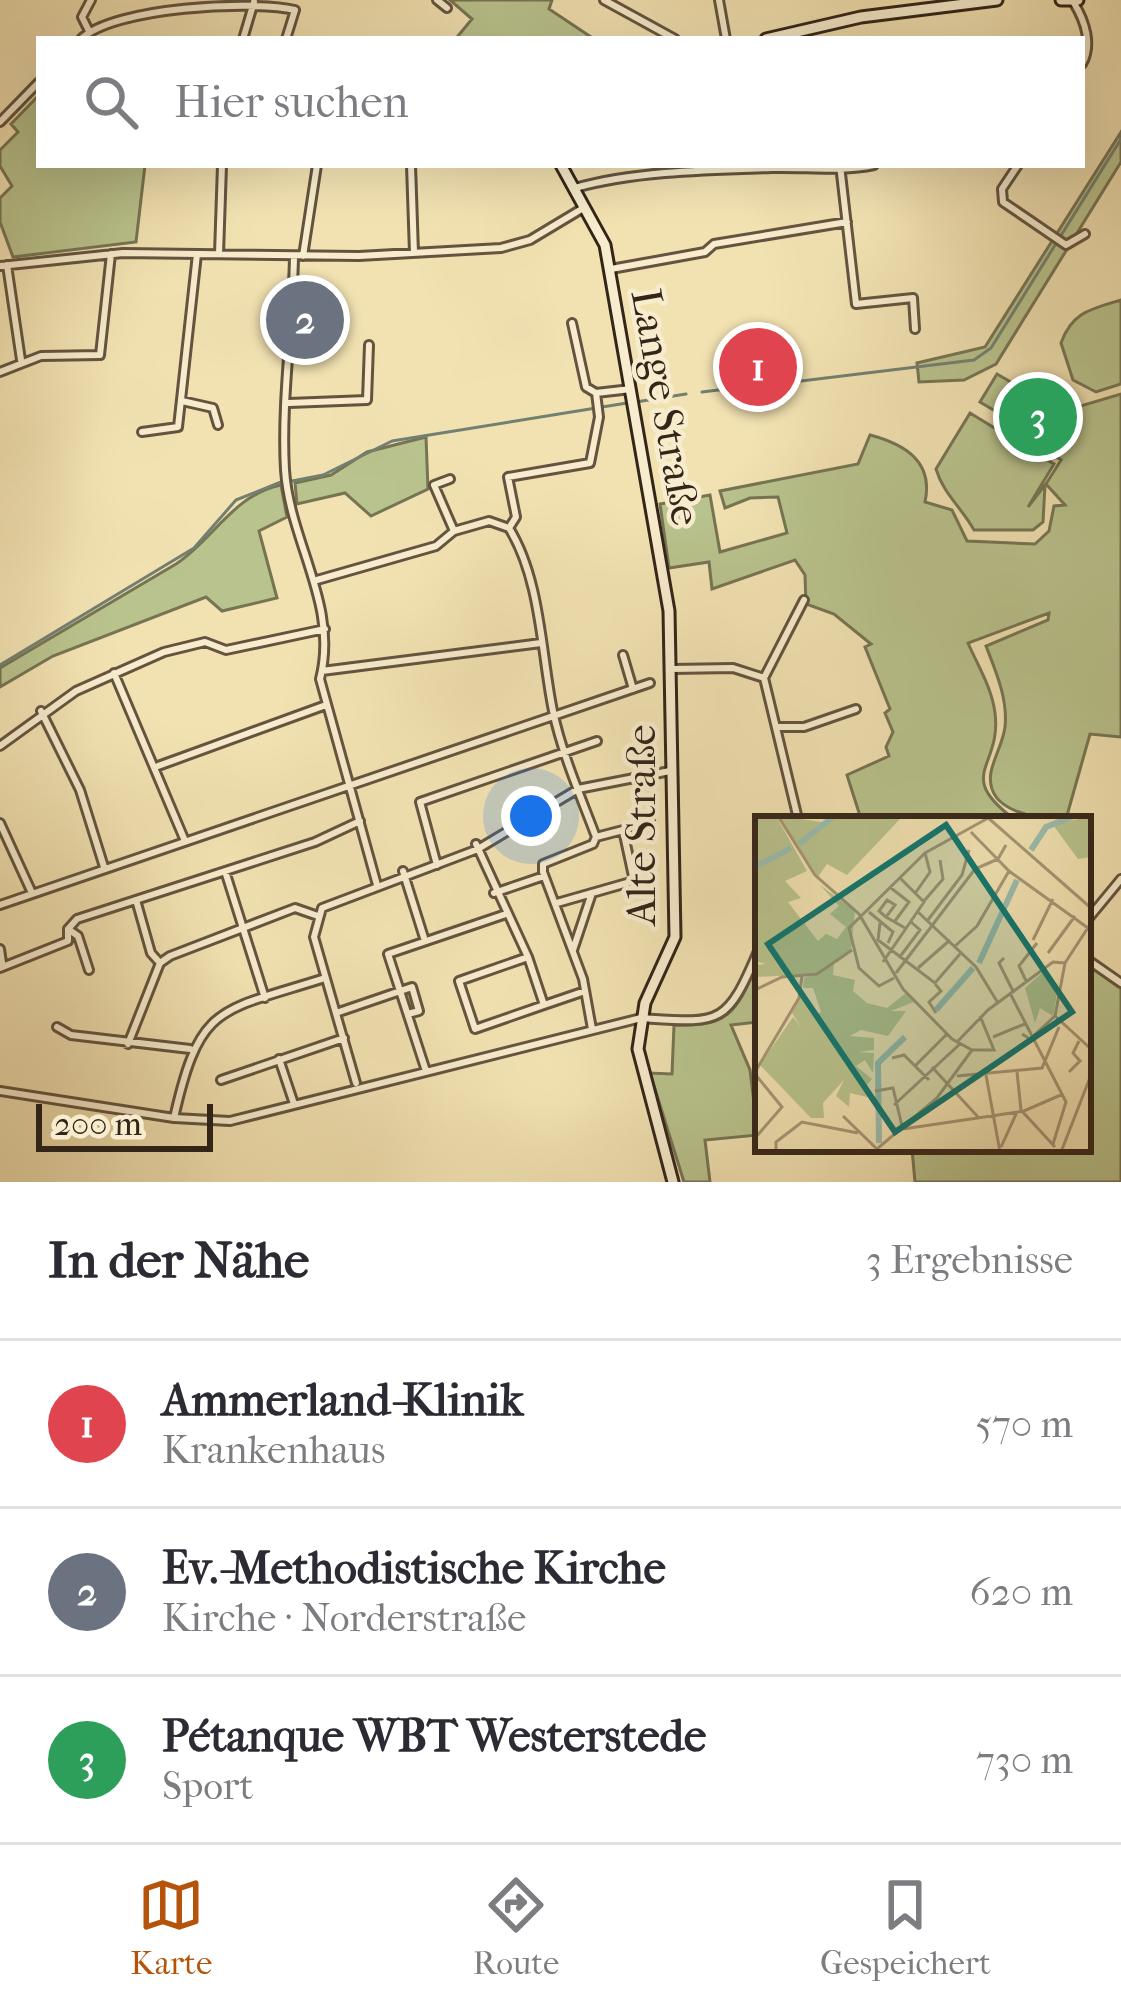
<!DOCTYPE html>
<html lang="de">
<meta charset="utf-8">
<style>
body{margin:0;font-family:"IM FELL French Canon",serif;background:#f2f2f3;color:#2b2b33}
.scale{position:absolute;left:36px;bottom:30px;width:177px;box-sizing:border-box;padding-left:12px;border:6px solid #342519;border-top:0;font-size:33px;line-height:42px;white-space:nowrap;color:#342519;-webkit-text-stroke:9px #f7eccd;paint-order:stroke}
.you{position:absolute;left:531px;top:816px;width:42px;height:42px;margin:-30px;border:9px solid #fff;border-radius:50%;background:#1a73e8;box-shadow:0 0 0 18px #1a73e833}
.badge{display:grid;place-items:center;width:78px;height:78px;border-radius:50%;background:#b45309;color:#fff;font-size:39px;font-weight:700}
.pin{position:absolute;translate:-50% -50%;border:6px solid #fff;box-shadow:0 3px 12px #0006}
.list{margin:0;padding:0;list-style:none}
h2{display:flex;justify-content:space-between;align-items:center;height:156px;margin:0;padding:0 48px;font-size:51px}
h2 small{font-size:39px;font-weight:400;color:#7c7c81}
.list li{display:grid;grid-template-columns:78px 1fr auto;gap:36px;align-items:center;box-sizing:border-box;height:168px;padding:0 48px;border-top:3px solid #e1e1e2}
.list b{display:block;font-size:45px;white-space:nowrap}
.list p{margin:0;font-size:39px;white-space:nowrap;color:#7c7c81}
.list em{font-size:39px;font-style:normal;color:#7c7c81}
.icon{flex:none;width:66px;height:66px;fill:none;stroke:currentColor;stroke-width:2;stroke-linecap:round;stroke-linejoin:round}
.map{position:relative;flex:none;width:1121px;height:1182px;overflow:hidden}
.search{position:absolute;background:#fff;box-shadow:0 12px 48px #0002;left:36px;right:36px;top:36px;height:132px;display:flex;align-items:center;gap:30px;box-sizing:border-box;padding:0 42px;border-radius:0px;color:#7c7c81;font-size:45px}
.sheet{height:660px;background:#fff}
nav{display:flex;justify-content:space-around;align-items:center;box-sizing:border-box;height:168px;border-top:3px solid #e1e1e2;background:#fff;font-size:33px;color:#7c7c81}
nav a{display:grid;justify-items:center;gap:6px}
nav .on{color:#b45309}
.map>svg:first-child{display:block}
</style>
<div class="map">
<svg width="1121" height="1182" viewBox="0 0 1121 1182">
<rect width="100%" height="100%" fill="#f2e2b2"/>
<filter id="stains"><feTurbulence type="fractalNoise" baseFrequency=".00167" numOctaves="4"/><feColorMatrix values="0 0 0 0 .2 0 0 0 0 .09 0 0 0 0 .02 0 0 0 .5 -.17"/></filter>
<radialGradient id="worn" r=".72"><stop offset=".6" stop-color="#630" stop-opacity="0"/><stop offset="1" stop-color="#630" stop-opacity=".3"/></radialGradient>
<!-- green -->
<path fill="#b9c38d" stroke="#767453" stroke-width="3" d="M450 0H552L549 9 594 39H461L458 36 472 19Z
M39 95V165H145L136 242 13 257 0 222V198L12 186 0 166V150L18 132 11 124Z
M1121 132V162L996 364 964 380 919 382 917 363 985 347Z
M1121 300V384L1096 392 1073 380 1061 343C1072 312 1091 309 1121 300Z
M997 374 1054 407 1037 436 980 402Z
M1121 394V737L1090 734 1066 819C1039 819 984 813 991 772 994 757 1003 743 1005 727 1008 699 996 672 986 646L1048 620 1049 613 968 643C978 666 992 688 995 713 1002 768 954 774 1014 819H861L847 775 889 756 886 747 893 732 885 713 890 709 865 647 871 644 834 614 806 604 805 575 795 560 712 589 709 562 669 568 660 504 710 495 720 552 787 533 778 497 750 498 725 508 720 491 858 464 870 435C904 444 934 461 925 502L952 510 967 541 1035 544 1049 531 1054 506 1065 505 1046 484 1061 460 1048 451 1057 413Z
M970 413 1054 464 1028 507 1045 485 1043 522 1033 530H974C961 507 943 493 936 469Z
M426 437 428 489 371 516 345 493 297 504 295 483 331 475 367 452Z
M281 485 287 517 259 531 277 598 222 611 206 597 53 656 0 687V668L176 564C214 539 233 495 281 485Z
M758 963V1022L731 1025 750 1070 758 1135 705 1140 710 1182H684L650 1073 672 1074 674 1025C731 1027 736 1011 758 963Z
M1088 964 1121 987V1182H915L912 1149H1088Z"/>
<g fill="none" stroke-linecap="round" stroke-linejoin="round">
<!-- stream -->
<path stroke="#728072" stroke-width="3" d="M801 381 974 360 991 348 1121 139
M702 392 735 388
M636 402 686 394
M292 481 323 475 392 441 627 403
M0 665 194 548 236 500 281 482"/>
<defs>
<path id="street" d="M437 0 447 8
M604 0 675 39
M719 0 726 39
M1074 3C1085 21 1093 45 1082 64
M89 31 82 17 91 0
M81 39C114 7 252 0 295 10L286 39
M243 39 254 2
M0 122 39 82
M411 165 414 253
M840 165 856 304 913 298 915 329
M1018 165 1002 189 1003 202 1066 245 1085 234
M575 188C635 171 709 170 772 168 807 167 840 172 874 165
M219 254 222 165
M294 256C293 326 281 400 285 470 290 543 339 605 320 679L377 885
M303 256 317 165
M7 265 21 360
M0 266 123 253 359 256 501 248 530 240 585 207
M611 269 705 252 714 244 847 222
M572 323 586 387 596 393 631 389
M0 372 41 356 100 355 111 254
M182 401 213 408 218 425
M289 403 367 400 369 345
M142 432 178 427 197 254
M450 479 434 485 454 531
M509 528 516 517 508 477 590 463 599 417 596 393
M317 580 436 546 454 531 489 521 509 528C541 580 541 652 553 711 562 754 581 797 596 837L623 830 634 881 592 893 573 950
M623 655 633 689
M672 669 733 668 764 678 798 819
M322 671 541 643
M114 673 185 841
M764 678 804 600
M41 711 80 790 104 867
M779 727H804L856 709
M0 746 76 691 164 652 205 642 226 650 325 629
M158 766 326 705
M0 823 32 893
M623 830 650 820
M476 844 528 957 459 981 475 1029 544 1005 528 957
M437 865 420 802 597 741
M225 871 265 998
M403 871 425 941
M494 893 544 876
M136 900 151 953 160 963
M557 903 592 893
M0 905 650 683
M1088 919 1121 879
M68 929 78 936 89 970
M0 949 2 963
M1088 960 1121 983
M0 968 68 941V929L77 919 315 842 360 821
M544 1005 585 991
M336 1013 412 987 419 1011 408 1014
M57 1027 71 1035 190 1049
M592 1029 583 979 543 872V864L593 844 596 837
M128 1044 160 963 170 956 295 908 318 916
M279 1059 294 1104
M426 1071 388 954 506 914
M221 1080 344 1038
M356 1083 314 937 322 908 478 849 578 789 670 771
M0 1091 174 1118C200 1003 218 1012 325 978
M174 1118 230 1121 641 1018C720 1023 726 1027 758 951"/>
<path id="secondary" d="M1061 0H1078
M766 39 861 17 997 0
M561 165 605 245 669 611 675 937 645 1003 638 1049 673 1182"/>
</defs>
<!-- street casing -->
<use href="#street" stroke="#64543f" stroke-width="12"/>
<!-- secondary casing -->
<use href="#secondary" stroke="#342519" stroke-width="15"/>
<!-- street -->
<use href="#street" stroke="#f7eccd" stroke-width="6"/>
<!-- secondary -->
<use href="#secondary" stroke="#f7eccd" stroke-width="9"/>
</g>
<g text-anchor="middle" stroke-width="9" stroke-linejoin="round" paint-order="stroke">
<!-- street labels -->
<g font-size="42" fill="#342519" stroke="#f7eccd">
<text transform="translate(667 407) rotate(80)" y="15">Lange Straße</text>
<text transform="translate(640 825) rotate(-90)" y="15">Alte Straße</text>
</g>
</g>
<!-- overview -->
<g transform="translate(755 816)">
<rect width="336" height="336" fill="#f2e2b2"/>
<path d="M0 0H21L52 55 30 65 46 82 33 86 63 125 71 118 82 123 91 111 75 98 84 90 65 69 100 95 96 133 79 146 78 159 100 164 98 175 112 187 132 192 151 177 159 186 136 195H151L133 220 106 214 95 220 119 222V234L103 236 119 237 118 257 110 244 101 250 117 263 108 274 116 282 95 277 94 291 81 280 89 264 68 287 69 302H56L5 249 38 201 46 211 37 197 46 179 58 200 66 196 58 172H48L49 162 62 158 0 161V149L11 148 0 145ZM24 0 74 7 80 0 147 1 92 59 72 48 63 61ZM336 0V41L323 43 298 9ZM288 156 302 177 298 200 285 192 280 207 270 172Z" fill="#b9c38d"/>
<path fill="none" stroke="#9bbdae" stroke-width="6" d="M44 28 79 0M276 34 291 11 319 0M0 51 36 32M224 147 262 64M181 194 218 152M124 327 123 247 150 221"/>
<path fill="none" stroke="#a69675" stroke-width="3" d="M23 0 60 59 104 98 148 173 197 223 217 234H239L225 200M231 0 336 92M216 16 254 55 333 112M136 72 154 86 140 105M161 76 175 56 170 37 235 1M169 85 188 63 185 44M114 96 138 116 133 127M163 96 221 151 243 187M131 101 124 95 132 84 140 89 131 101 150 112M173 104 207 59 214 34M125 107 123 124 180 167 205 138M278 124 298 83M199 131 222 110 254 55M293 137 320 100M144 142 165 114 156 106M249 142 244 147 259 177M128 146 169 86 145 62M163 152 195 124M141 157 220 53 243 43 251 29M139 162 124 170 104 152 94 112 170 37M272 167 264 150 282 127M180 168 186 175 174 186 181 197M0 174 27 161 62 158 97 134M256 179 311 286 298 328M300 200 310 147 336 107M300 200 336 233M267 218 275 223 300 200M238 221 272 207M202 226 233 194 298 146 310 147M137 242 149 239 174 264M159 251 192 218M177 251 223 301M0 256 44 182 47 160M262 256 266 294 300 331M314 256 325 245 318 237 324 225M0 258 27 291 0 322M231 259 245 336M202 260 287 252 304 211M120 275 138 272 147 310M139 289 206 227M88 300 122 333 182 282 217 234M148 313 269 295 308 278M246 331 262 296M21 336V326L47 306 103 317M306 336 336 259"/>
<path fill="#0f766e" fill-opacity="0.15" stroke="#0f766e" stroke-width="6" d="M191 9 317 196 140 316 13 128Z"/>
<rect width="336" height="336" fill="none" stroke="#342519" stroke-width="6"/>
</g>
<rect width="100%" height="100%" filter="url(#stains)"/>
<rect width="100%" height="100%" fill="url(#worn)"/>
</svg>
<div class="scale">200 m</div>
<div class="you"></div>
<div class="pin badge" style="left:758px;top:367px;background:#e0444e">1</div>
<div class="pin badge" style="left:305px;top:320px;background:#6b7280">2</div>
<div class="pin badge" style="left:1038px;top:417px;background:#2e9e5b">3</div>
<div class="search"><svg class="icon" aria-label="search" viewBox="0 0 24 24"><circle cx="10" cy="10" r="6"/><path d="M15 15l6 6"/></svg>Hier suchen</div>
</div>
<section class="sheet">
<h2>In der Nähe<small>3 Ergebnisse</small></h2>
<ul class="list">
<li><span class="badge" style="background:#e0444e">1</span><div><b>Ammerland-Klinik</b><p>Krankenhaus</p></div><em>570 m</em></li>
<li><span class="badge" style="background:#6b7280">2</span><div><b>Ev.-Methodistische Kirche</b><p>Kirche · Norderstraße</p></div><em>620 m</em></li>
<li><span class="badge" style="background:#2e9e5b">3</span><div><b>Pétanque WBT Westerstede</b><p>Sport</p></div><em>730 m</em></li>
</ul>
</section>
<nav>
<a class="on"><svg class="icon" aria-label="map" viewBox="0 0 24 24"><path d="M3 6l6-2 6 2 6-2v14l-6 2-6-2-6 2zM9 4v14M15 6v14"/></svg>Karte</a>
<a><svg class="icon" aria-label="directions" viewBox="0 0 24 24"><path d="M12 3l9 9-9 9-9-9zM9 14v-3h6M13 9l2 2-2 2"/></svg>Route</a>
<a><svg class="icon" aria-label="saved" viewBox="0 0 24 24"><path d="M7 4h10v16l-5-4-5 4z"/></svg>Gespeichert</a>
</nav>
